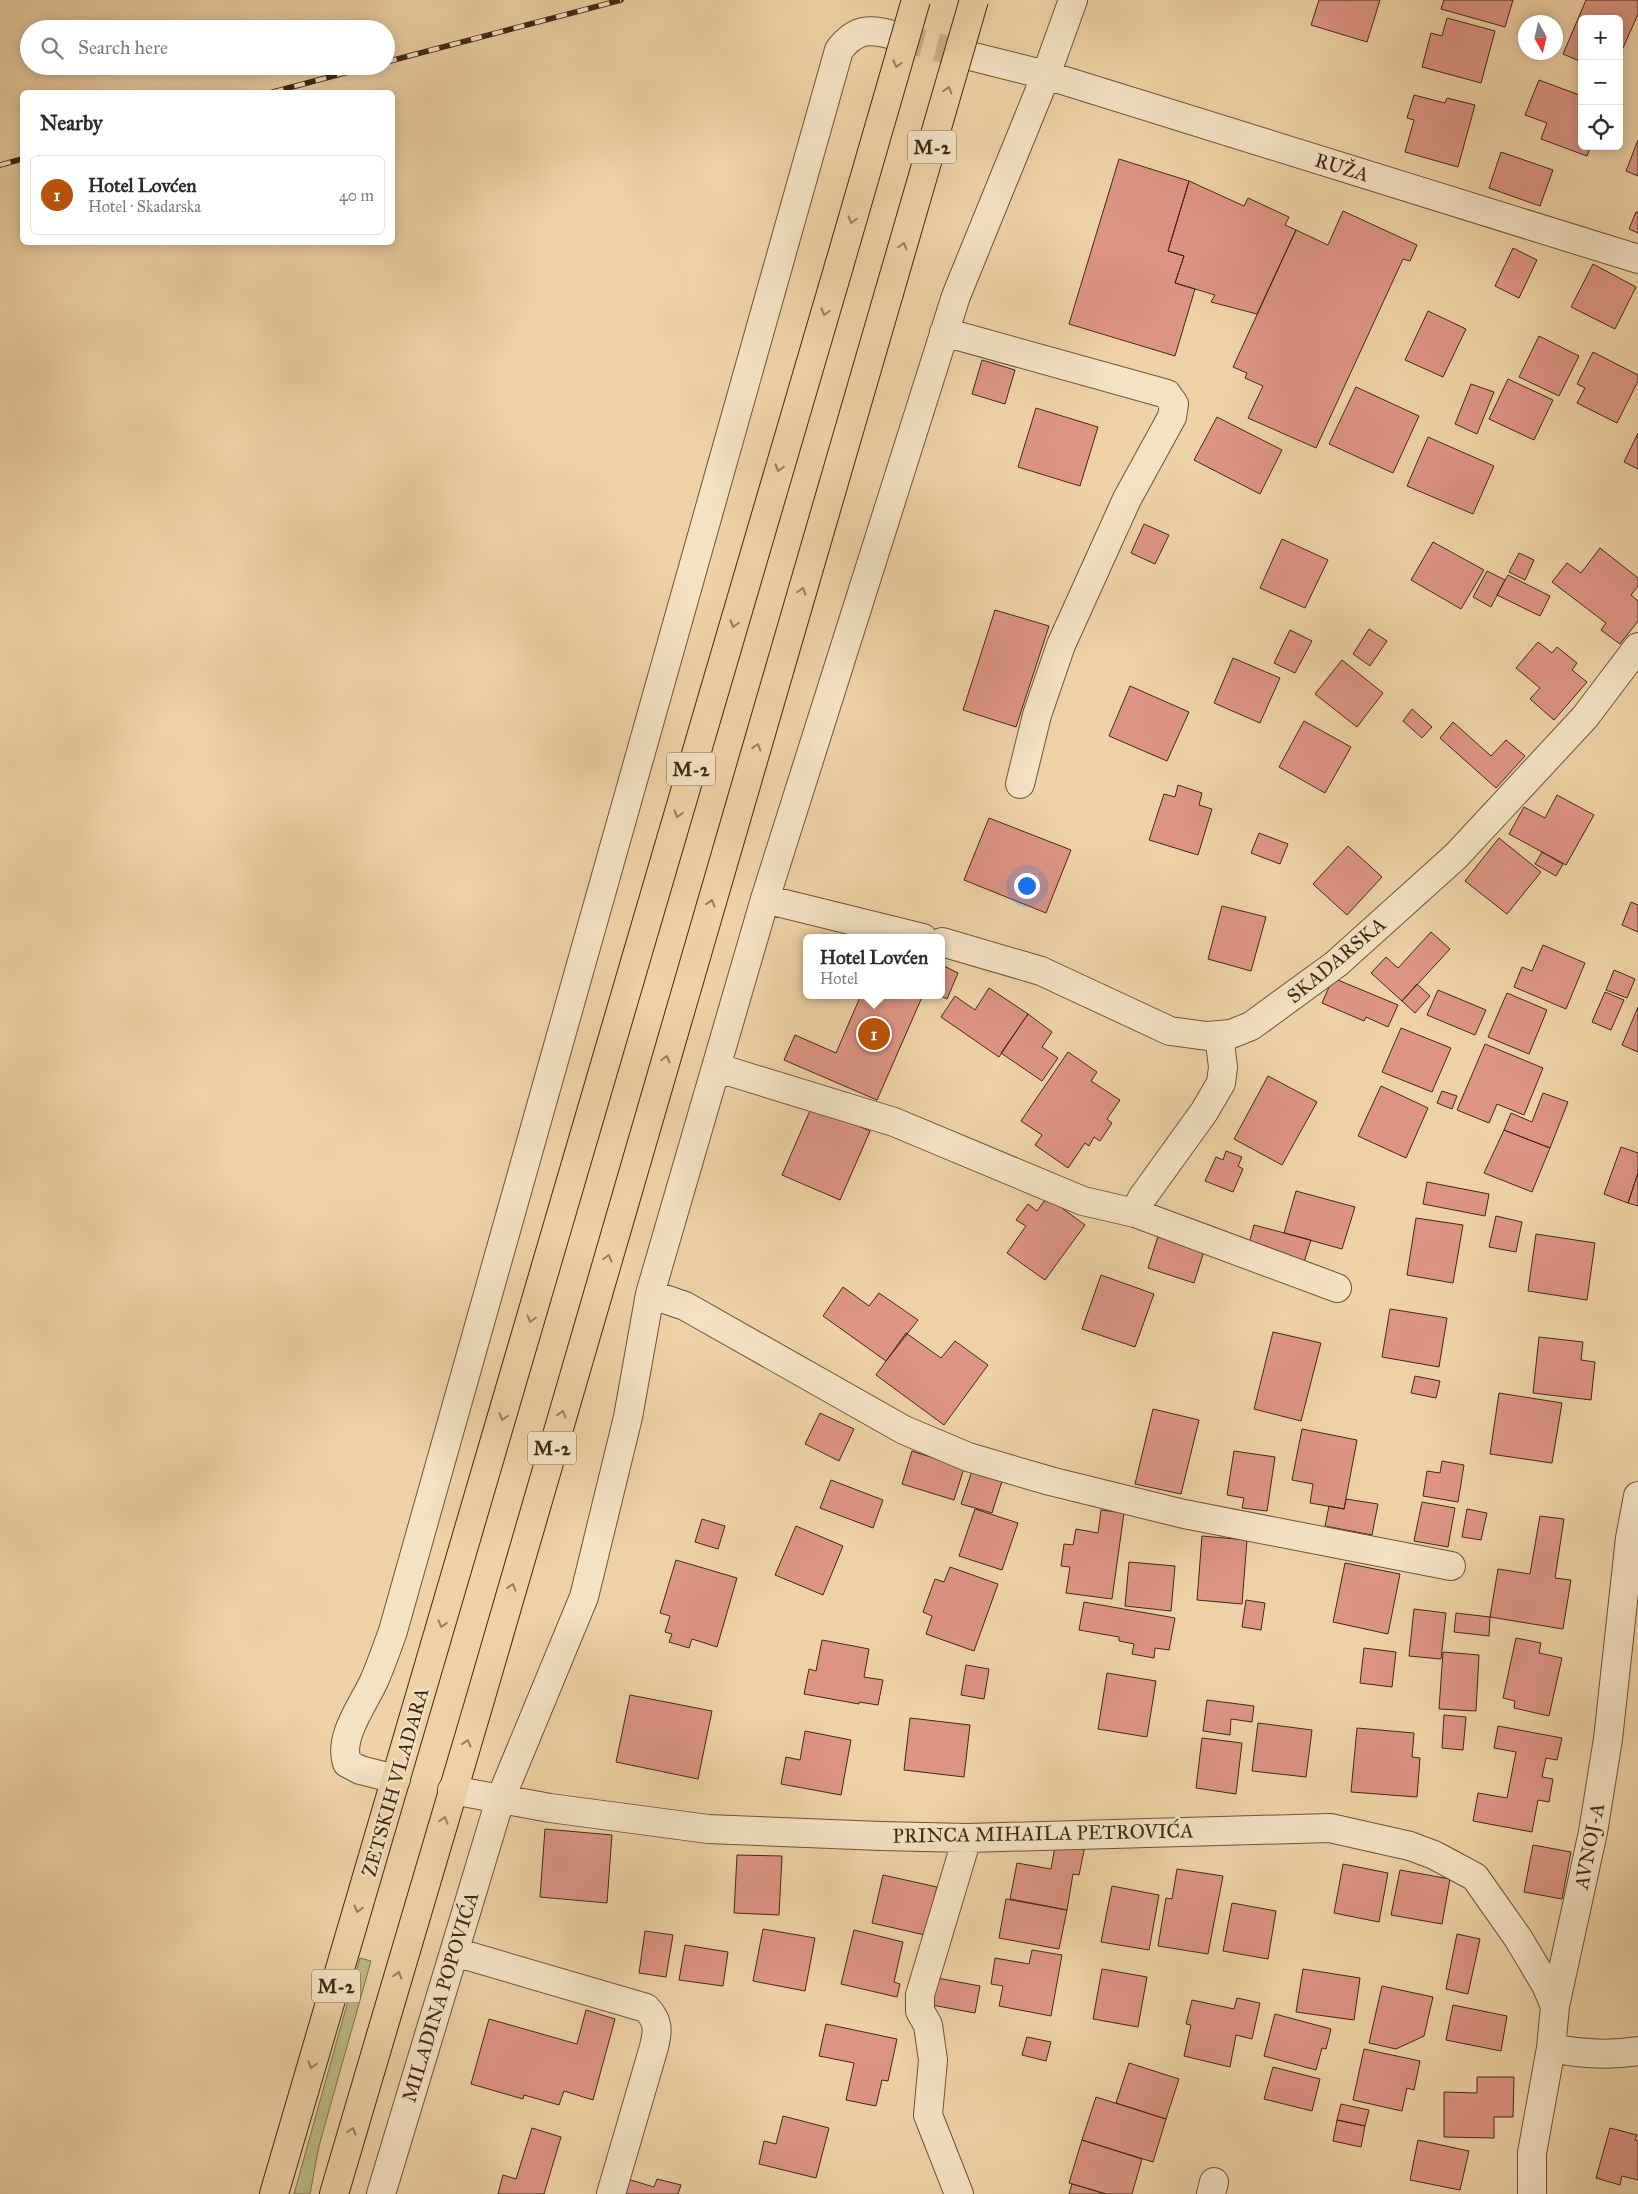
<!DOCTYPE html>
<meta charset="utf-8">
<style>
body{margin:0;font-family:"IM FELL Great Primer",serif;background:#f2f2f3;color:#2b2b33}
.controls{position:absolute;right:15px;top:15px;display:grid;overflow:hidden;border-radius:8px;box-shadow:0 2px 12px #0003}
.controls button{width:45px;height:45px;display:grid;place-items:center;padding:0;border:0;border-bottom:1px solid #e1e1e2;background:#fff;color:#2b2b33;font:25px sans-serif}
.compass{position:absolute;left:1518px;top:15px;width:45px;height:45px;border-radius:50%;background:#fff;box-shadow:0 2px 12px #0003;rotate:172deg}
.you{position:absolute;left:1026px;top:885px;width:18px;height:18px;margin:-12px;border:4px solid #fff;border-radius:50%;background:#1a73e8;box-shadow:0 0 0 8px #1a73e833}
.badge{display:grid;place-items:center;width:32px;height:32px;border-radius:50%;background:#b45309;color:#fff;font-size:16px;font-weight:700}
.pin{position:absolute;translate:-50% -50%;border:2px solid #fff;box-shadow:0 1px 5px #0006}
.popup{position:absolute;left:803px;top:934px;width:142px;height:65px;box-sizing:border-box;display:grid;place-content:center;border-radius:8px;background:#fff;filter:drop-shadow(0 1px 4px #0005);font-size:16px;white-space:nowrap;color:#7c7c81}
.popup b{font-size:19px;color:#2b2b33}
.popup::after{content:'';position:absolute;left:50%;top:100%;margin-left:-10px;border:10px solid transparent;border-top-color:#fff}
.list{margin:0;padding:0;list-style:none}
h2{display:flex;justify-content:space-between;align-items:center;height:65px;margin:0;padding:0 20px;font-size:21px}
h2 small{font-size:16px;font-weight:400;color:#7c7c81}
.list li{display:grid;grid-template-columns:32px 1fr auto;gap:15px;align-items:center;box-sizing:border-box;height:80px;margin:0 10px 10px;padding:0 10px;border:1px solid #e1e1e2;border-radius:8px}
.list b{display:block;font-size:19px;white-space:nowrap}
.list p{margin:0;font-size:16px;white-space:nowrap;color:#7c7c81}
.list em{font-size:16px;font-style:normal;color:#7c7c81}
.icon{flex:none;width:28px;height:28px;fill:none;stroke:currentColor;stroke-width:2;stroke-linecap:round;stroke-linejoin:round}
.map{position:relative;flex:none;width:1638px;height:2194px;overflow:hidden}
.search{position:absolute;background:#fff;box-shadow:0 2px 12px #0003;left:20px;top:20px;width:375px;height:55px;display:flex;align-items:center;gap:12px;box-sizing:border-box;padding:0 18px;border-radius:28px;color:#7c7c81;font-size:19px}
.panel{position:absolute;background:#fff;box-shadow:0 2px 12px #0003;left:20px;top:90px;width:375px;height:155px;border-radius:8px}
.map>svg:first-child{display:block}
</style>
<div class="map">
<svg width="1638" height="2194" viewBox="0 0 1638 2194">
<rect width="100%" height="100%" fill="#eed2a5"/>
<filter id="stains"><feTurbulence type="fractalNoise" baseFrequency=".004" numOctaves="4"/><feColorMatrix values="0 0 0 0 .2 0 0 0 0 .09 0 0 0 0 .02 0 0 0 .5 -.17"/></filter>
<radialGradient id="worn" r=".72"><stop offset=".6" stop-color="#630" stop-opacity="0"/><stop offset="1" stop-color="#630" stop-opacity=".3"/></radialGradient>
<!-- green -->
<path fill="#bbbb84" stroke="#7e724c" d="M360 1958 371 1961 319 2146 310 2194H294Z"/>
<!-- building -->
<path fill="#dd9485" stroke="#402815" d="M1319 0H1380L1367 42 1311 25Z
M1444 0H1513L1505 27 1441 9Z
M1586 0H1638V14L1619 57V19H1582V62L1563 54Z
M1447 18 1495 31 1481 83 1422 67 1431 33 1442 36Z
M1539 80 1582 96V146H1591L1587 156 1541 139 1547 123 1525 115Z
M1414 95 1445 103 1447 98 1475 105 1458 167 1405 152 1414 120 1407 118Z
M1638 140V176L1626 171Z
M1501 152 1553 170 1540 206 1489 188Z
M1119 159 1189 181 1168 251 1184 256 1175 283 1195 289 1175 356 1069 324Z
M1189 181 1244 206 1248 198 1289 217 1285 225 1296 230 1257 314 1211 302 1215 295 1175 283 1184 256 1168 251Z
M1343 211 1417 245 1410 261 1403 259 1316 448 1248 418 1263 386 1245 378 1247 373 1233 367 1296 230 1328 245Z
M1636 212H1638V233L1629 229Z
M1513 248 1537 260 1519 298 1495 286Z
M1593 264 1636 287 1615 329 1571 307Z
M1428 311 1466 329 1443 377 1405 360Z
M1539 336 1579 356 1559 396 1519 377Z
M1593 352 1638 375V381L1617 423 1577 403 1585 388 1577 384Z
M982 360 1015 370 1005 404 972 394Z
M1508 379 1553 400 1534 440 1489 419Z
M1471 384 1494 392 1477 434 1455 424Z
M1356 387 1419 416 1393 473 1329 444Z
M1036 408 1098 427 1080 486 1018 467Z
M1217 417 1282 450 1260 494 1194 460Z
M1638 433V469L1624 462Z
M1428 437 1494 466 1473 514 1407 486Z
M1144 524 1169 535 1155 564 1131 553Z
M1282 539 1328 560 1305 608 1260 588Z
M1433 542 1484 570 1461 609 1411 580Z
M1600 548 1638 578V586L1631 595 1638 601V621L1620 644 1601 630 1606 623 1552 582 1567 563 1581 573Z
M1519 553 1534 560 1525 580 1509 572Z
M1487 571 1505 580 1491 607 1473 597Z
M1508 575 1550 596 1540 616 1497 595Z
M995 610 1049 626 1016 727 963 710Z
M1369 629 1387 641 1370 666 1353 654Z
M1290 630 1312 641 1295 673 1274 663Z
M1538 642 1552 653 1557 647 1577 663 1572 670 1587 682 1554 720 1530 699 1540 688 1516 668Z
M1233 658 1280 678 1260 723 1214 703Z
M1342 660 1383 693 1357 727 1315 694Z
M1130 686 1189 712 1167 761 1109 736Z
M1412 709 1432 727 1422 738 1403 721Z
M1304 721 1351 747 1325 793 1279 767Z
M1453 722 1491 756 1506 740 1525 756 1496 788 1440 738Z
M1178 785 1202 793 1199 805 1212 809 1198 855 1149 840 1164 794 1175 797Z
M1557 795 1594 815 1566 865 1509 834 1524 807 1545 818Z
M989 818 1071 850 1046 913 964 880Z
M1259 833 1288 844 1280 864 1251 853Z
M1499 838 1541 872 1507 914 1465 881Z
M1348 846 1382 877 1347 915 1313 884Z
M1542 852 1563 864 1556 876 1535 864Z
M1631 902 1638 905V932L1622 925Z
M1222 906 1266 917 1251 971 1208 959Z
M1431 932 1450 949 1402 1001 1371 973 1386 957 1398 968Z
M1543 945 1585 963 1566 1009 1514 987 1522 967 1532 971Z
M942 965 958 973 947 999 939 995H942Z
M1614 970 1635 979 1627 998 1606 990Z
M1333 978 1398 1005 1388 1027 1366 1017 1364 1021 1322 1003Z
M1417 984 1430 996 1415 1013 1402 1001Z
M989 988 1028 1014 999 1057 941 1017 955 996 975 1010Z
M1438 990 1486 1010 1475 1035 1427 1015Z
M1605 992 1624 1000 1611 1030 1592 1022Z
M1507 993 1547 1010 1529 1054 1488 1037Z
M861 995H923L877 1100 784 1060 795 1035 836 1053Z
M1638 1007V1052L1622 1045Z
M1028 1014 1052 1032 1042 1047 1058 1058 1042 1081 1001 1053Z
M1401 1028 1451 1048 1432 1092 1382 1072Z
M1485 1044 1543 1068 1524 1115 1497 1104 1489 1123 1457 1110Z
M1068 1052 1097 1072 1091 1081 1120 1100 1107 1119 1112 1123 1100 1141 1094 1137 1089 1146 1085 1143 1068 1168 1035 1145 1042 1135 1021 1121Z
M1268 1076 1317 1102 1282 1165 1234 1139Z
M1381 1086 1428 1108 1406 1158 1358 1136Z
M1442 1091 1457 1096 1452 1109 1437 1103Z
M1543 1093 1568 1102 1550 1148 1504 1130 1511 1113 1532 1122Z
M812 1106 870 1131 840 1200 782 1175Z
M1504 1130 1550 1148 1532 1192 1484 1173Z
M1621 1147 1638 1153V1173L1628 1203 1604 1194Z
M1226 1151 1242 1157 1238 1166 1243 1169 1233 1192 1205 1181 1216 1157 1223 1160Z
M1638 1173V1206L1628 1203Z
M1427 1182 1489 1194 1485 1216 1423 1204Z
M1296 1191 1355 1207 1342 1249 1284 1233Z
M1047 1197 1085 1225 1045 1280 1007 1253 1026 1226 1016 1220 1028 1204 1037 1211Z
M1496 1216 1522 1222 1516 1252 1489 1247Z
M1416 1218 1463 1225 1453 1283 1407 1275Z
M1254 1225 1311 1240 1304 1262 1248 1247Z
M1159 1233 1205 1248 1194 1283 1148 1268Z
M1536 1234 1595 1243 1587 1300 1528 1291Z
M1101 1275 1154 1294 1135 1347 1082 1329Z
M843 1287 869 1306 879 1293 918 1320 886 1361 823 1316Z
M1390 1309 1447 1318 1439 1367 1382 1357Z
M1273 1332 1321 1343 1301 1421 1254 1409Z
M906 1333 941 1358 955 1341 988 1365 944 1425 876 1375Z
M1539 1337 1583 1342 1581 1360 1595 1362 1591 1400 1533 1393Z
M1415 1376 1440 1381 1436 1398 1411 1393Z
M1499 1393 1562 1403 1552 1463 1490 1454Z
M1153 1409 1199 1420 1181 1494 1135 1484Z
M820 1413 854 1429 839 1461 805 1444Z
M1302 1429 1357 1440 1344 1509 1310 1503 1313 1484 1292 1480Z
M912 1451 964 1468 954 1500 902 1484Z
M1234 1451 1275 1457 1267 1511 1242 1508 1244 1498 1227 1495Z
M1442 1461 1464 1465 1458 1502 1423 1496 1427 1471 1440 1473Z
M973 1468 1003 1478 992 1513 961 1504Z
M831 1480 883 1500 873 1528 820 1508Z
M1346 1499 1378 1504 1372 1535 1325 1526 1329 1506 1344 1509Z
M1422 1502 1455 1508 1448 1547 1414 1541Z
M975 1509 1018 1523 1002 1570 959 1556Z
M1467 1509 1487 1513 1481 1540 1462 1537Z
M1101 1510 1124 1513 1112 1599 1066 1593 1070 1567 1061 1566 1064 1544 1073 1545 1076 1529 1098 1533Z
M1540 1516 1564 1519 1555 1578 1571 1580 1563 1629 1490 1617 1498 1569 1530 1574Z
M702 1519 725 1526 718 1549 695 1542Z
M796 1526 843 1546 823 1595 775 1575Z
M1202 1536 1247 1540 1242 1604 1197 1600Z
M676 1560 737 1578 717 1647 692 1639 689 1648 669 1642 672 1634 665 1632 670 1616 660 1613Z
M1129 1562 1175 1566 1171 1611 1125 1606Z
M1345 1563 1400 1574 1388 1634 1333 1622Z
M950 1567 998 1584 974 1651 926 1634 932 1616 923 1612 935 1579 944 1582Z
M1246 1600 1265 1603 1261 1630 1242 1627Z
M1084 1602 1175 1618 1169 1650 1155 1648 1154 1658 1132 1654 1134 1644 1119 1641V1637L1079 1630Z
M1414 1609 1446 1613 1441 1659 1409 1656Z
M1456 1613 1490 1617 1489 1636 1454 1632Z
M1516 1638 1541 1643 1539 1653 1562 1658 1549 1716 1514 1708 1515 1701 1503 1698Z
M822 1640 869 1649 864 1677 883 1680 878 1705 859 1702V1704L804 1694 809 1669 816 1671Z
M1364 1648 1396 1652 1392 1687 1360 1683Z
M1443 1652 1479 1655 1476 1711 1439 1709Z
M966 1665 989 1669 984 1699 961 1695Z
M1107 1673 1156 1681 1147 1737 1098 1729Z
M630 1695 712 1711 698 1779 616 1762Z
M1207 1700 1254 1706 1252 1722 1231 1719 1230 1735 1203 1731Z
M1444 1715 1466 1717 1463 1750 1442 1748Z
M910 1718 970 1725 964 1777 904 1770Z
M1258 1723 1312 1730 1306 1777 1252 1771Z
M1498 1726 1562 1738 1557 1760 1546 1758 1542 1777 1553 1779 1549 1802 1538 1800 1532 1832 1473 1821 1478 1793 1507 1798 1516 1752 1494 1748Z
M1357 1728 1414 1733 1412 1757 1420 1758 1417 1797 1351 1792Z
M805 1731 851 1740 841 1795 781 1784 786 1757 800 1760Z
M1202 1738 1242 1743 1236 1794 1196 1788Z
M545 1829 612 1835 607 1903 540 1897Z
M1056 1841 1085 1846 1079 1875 1073 1874 1067 1910 1010 1899 1017 1863 1051 1869Z
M1533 1845 1571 1852 1562 1899 1524 1892Z
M737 1855 782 1856 779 1915 734 1913Z
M1343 1864 1388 1873 1379 1922 1334 1913Z
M1177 1869 1223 1876 1208 1954 1158 1946 1166 1898 1172 1899Z
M1400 1870 1450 1879 1442 1924 1391 1915Z
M883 1875 937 1887 925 1935 872 1923Z
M1112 1886 1159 1895 1149 1950 1101 1942Z
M1006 1899 1067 1910 1059 1949 999 1938Z
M1232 1903 1276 1911 1268 1959 1223 1951Z
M763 1929 815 1938 805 1991 753 1981Z
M854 1930 903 1942 894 1982 900 1984 897 1997 841 1984Z
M645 1931 673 1935 666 1977 639 1973Z
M1457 1934 1480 1939 1468 1994 1446 1989Z
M685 1945 728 1952 723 1986 679 1980Z
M1032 1950 1062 1955 1051 2016 999 2006 1003 1986 991 1984 995 1958 1029 1964Z
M1102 1969 1147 1977 1138 2027 1093 2019Z
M1303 1969 1360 1978 1354 2020 1296 2012Z
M937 1978 980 1986 975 2013 932 2005Z
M1382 1986 1433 1997 1424 2036 1396 2049 1369 2043Z
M1237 1998 1260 2003 1252 2039 1236 2035 1230 2067 1184 2056 1191 2025 1186 2024 1192 2000 1234 2009Z
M1453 2005 1507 2016 1501 2051 1446 2040Z
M586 2010 615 2019 593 2100 564 2091 559 2105 524 2095 523 2099 471 2084 489 2019 577 2044Z
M1275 2014 1331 2029 1326 2049 1322 2048 1316 2070 1264 2056Z
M826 2024 897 2039 888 2081 882 2080 876 2106 846 2100 854 2063 819 2056Z
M1027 2037 1051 2042 1046 2061 1022 2055Z
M1364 2049 1420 2061 1414 2090 1407 2088 1402 2111 1353 2100Z
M1129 2063 1179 2079 1166 2119 1116 2103Z
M1273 2067 1320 2079 1312 2111 1264 2099Z
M1477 2077H1514L1513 2117H1494V2138L1444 2137V2092L1477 2093Z
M1096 2097 1166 2119 1153 2162 1082 2140Z
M1341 2104 1369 2110 1365 2126 1337 2120Z
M783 2116 829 2128 816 2178 759 2164 764 2141 776 2144Z
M1337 2120 1365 2126 1361 2147 1333 2141Z
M532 2128 561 2137 544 2194H498L503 2175 516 2179Z
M1610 2128 1637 2135 1635 2140 1638 2141V2180L1622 2176 1620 2185 1596 2178Z
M1082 2140 1142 2159 1132 2194H1106L1069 2183Z
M1418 2140 1469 2151 1460 2190 1410 2180Z
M624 2178 654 2187 657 2179 681 2185 678 2194H619Z
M1072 2184 1106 2194H1069Z"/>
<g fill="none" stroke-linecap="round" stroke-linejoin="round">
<!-- minor-tunnel -->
<path stroke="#cbb088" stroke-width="28" stroke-dasharray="28 14" stroke-linecap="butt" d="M896 36 970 56"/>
<defs>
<path id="minor" d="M970 56 1046 75 1638 259
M944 332 1167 394 1174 404 1172 417 1127 499 1061 645 1037 715 1020 784
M765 899 923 938
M942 942 1041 971 1170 1031 1207 1036 1231 1034 1251 1026 1336 964 1456 856 1585 717 1638 647
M718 1068 894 1122 1083 1201 1135 1213 1337 1288
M1135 1213 1142 1198 1204 1112 1221 1083 1223 1067 1219 1035
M650 1294 685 1306 904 1430 968 1457 1050 1481 1184 1514 1451 1566
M396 1779 360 1770 347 1763C338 1737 363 1705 374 1681 381 1665 387 1648 393 1631L839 50C856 28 870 28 896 36
M452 1790 550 1808 708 1829 881 1836 967 1838 1330 1828 1410 1846 1434 1855 1475 1877 1518 1938 1546 1985 1555 2006
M455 1952 646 2008C659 2021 658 2031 654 2047L611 2194
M1551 2048C1581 2054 1608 2056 1638 2051
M381 2194 500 1800 584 1597 628 1417 650 1294 765 899 956 296 1046 75 1073 0
M959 2194 928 2115 933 2060 928 2025 920 2011V1995L967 1838
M1211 2194 1214 2182
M1532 2194V2153L1551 2048 1555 2006 1593 1832 1608 1739 1630 1538 1638 1496"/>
<path id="primary" d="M274 2194 839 266
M334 2194 480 1700 889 293"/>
</defs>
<!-- minor casing -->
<use href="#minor" stroke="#6c5239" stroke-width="30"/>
<!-- primary casing -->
<use href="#primary" stroke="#402815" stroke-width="30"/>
<!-- minor -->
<use href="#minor" stroke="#f4e2c4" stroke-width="28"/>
<!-- primary -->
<use href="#primary" stroke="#eed2a5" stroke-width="28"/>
<defs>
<path id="rail" d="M386 62 621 0
M273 92 371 66
M0 165 22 159"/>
</defs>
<!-- rail casing -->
<use href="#rail" stroke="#402815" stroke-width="5.5"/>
<!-- rail -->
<use href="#rail" stroke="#f4e2c4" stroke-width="4" stroke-dasharray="11" stroke-linecap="butt"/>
<defs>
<path id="primary-bridge" d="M839 266 916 0
M889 293 974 0"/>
</defs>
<!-- primary-bridge casing -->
<use href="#primary-bridge" stroke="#402815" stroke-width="30" stroke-linecap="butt"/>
<!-- primary-bridge -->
<use href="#primary-bridge" stroke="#eed2a5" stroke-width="28"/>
</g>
<!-- one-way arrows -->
<defs><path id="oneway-chevron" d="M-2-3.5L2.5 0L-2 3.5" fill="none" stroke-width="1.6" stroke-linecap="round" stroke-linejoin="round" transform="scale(1.25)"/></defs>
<g stroke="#977d5d">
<use href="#oneway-chevron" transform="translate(897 64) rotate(106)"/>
<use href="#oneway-chevron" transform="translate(948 90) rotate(-74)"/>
<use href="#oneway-chevron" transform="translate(852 220) rotate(106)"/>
<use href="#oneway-chevron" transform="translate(903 246) rotate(-74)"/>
<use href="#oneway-chevron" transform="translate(825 312) rotate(106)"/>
<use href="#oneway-chevron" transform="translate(779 468) rotate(106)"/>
<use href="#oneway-chevron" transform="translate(802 591) rotate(-74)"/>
<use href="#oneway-chevron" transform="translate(734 624) rotate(106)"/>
<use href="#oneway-chevron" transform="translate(757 747) rotate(-74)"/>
<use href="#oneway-chevron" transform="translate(678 814) rotate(106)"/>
<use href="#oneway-chevron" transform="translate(711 903) rotate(-74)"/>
<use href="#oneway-chevron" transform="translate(666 1059) rotate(-74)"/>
<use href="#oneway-chevron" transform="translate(608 1258) rotate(-74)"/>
<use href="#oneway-chevron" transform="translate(531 1319) rotate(105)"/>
<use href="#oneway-chevron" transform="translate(562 1414) rotate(-74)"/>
<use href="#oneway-chevron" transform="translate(503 1417) rotate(106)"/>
<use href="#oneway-chevron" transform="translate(512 1587) rotate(-74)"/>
<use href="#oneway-chevron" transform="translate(442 1624) rotate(107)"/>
<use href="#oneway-chevron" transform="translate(467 1743) rotate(-73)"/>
<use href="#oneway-chevron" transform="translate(444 1820) rotate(-74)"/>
<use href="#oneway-chevron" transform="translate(358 1909) rotate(106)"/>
<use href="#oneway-chevron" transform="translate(398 1975) rotate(-74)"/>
<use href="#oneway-chevron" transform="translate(312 2065) rotate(106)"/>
<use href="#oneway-chevron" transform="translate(352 2131) rotate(-74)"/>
</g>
<g text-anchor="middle" stroke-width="4.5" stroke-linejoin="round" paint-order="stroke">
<!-- shield labels -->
<g fill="#f4e2c4" stroke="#76604a" stroke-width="1">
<rect x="908" y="130.5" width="48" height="33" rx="4"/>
<rect x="667" y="752.5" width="48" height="33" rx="4"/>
<rect x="528" y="1431.5" width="48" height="33" rx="4"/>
<rect x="312" y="1969.5" width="48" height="33" rx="4"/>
</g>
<g font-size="19" font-weight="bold" fill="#402815">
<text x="932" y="154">M-2</text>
<text x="691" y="776">M-2</text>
<text x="552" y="1455">M-2</text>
<text x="336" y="1993">M-2</text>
</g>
<!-- street labels -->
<g font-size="20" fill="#402815" stroke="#f4e2c4">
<text transform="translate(1342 167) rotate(17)" y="7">RUŽA</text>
<text transform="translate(1336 960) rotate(-40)" y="7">SKADARSKA</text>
<text transform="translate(395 1782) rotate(-74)" y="7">ZETSKIH VLADARA</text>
<text transform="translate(1043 1833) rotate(-1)" y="7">PRINCA MIHAILA PETROVIĆA</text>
<text transform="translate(1589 1846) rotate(-79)" y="7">AVNOJ-A</text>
<text transform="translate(440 1997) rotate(-73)" y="7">MILADINA POPOVIĆA</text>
</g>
</g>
<rect width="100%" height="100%" filter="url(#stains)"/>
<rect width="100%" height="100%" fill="url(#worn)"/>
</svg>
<div class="controls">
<button>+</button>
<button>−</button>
<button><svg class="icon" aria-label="locate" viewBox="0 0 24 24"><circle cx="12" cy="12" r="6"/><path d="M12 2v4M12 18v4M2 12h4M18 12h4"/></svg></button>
</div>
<svg class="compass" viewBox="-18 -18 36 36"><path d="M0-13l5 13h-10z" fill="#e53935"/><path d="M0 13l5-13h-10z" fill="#7c7c81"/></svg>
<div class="you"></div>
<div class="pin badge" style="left:874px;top:1034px">1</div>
<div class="popup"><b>Hotel Lovćen</b>Hotel</div>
<div class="search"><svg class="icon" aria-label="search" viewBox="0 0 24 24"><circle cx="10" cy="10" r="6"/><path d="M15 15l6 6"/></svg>Search here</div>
<section class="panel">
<h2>Nearby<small></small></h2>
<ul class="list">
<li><span class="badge">1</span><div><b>Hotel Lovćen</b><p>Hotel · Skadarska</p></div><em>40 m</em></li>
</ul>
</section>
</div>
